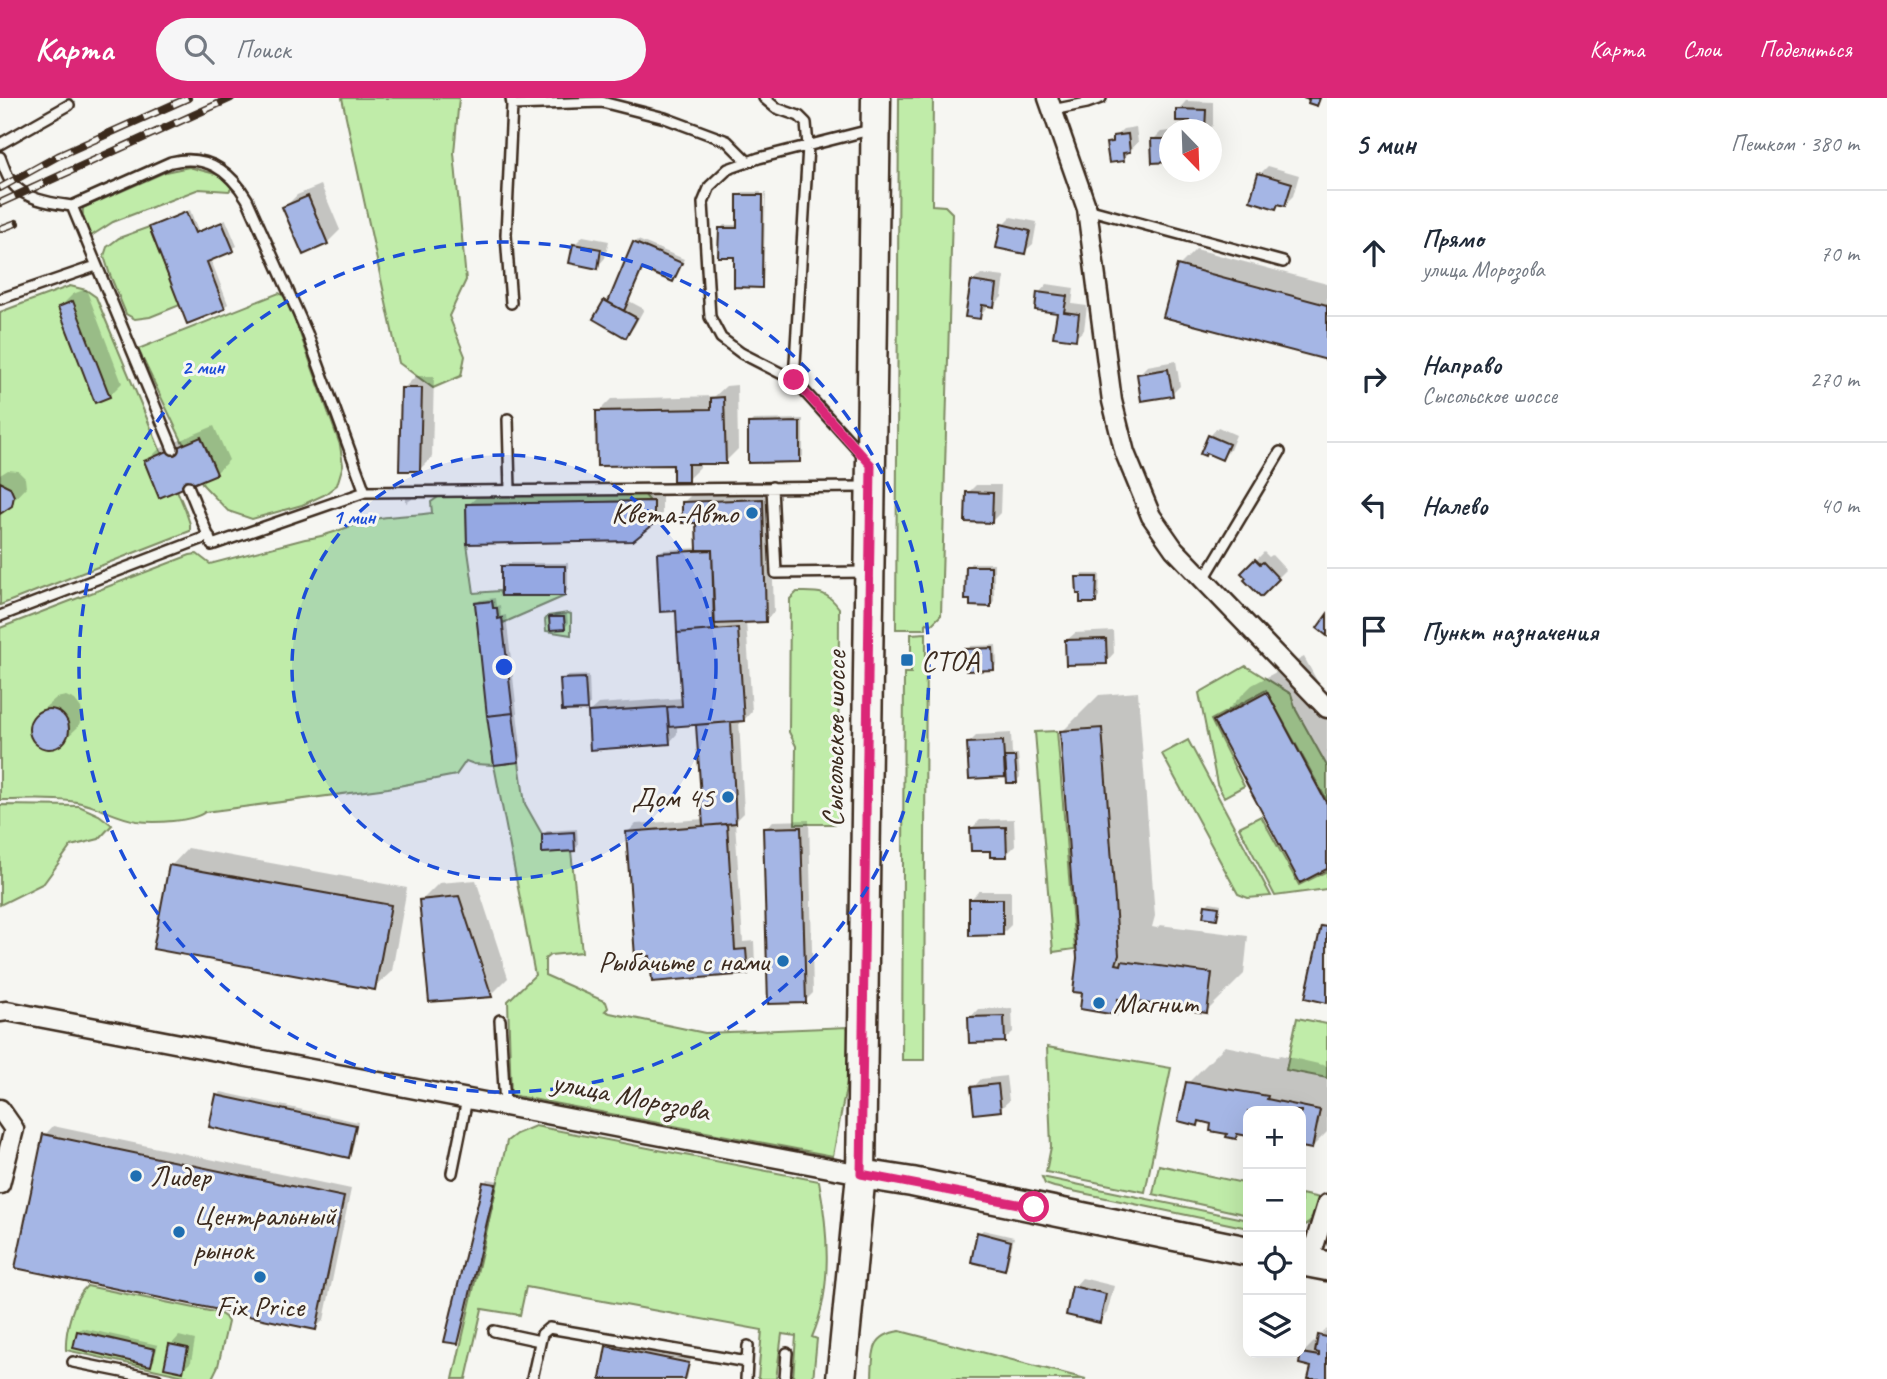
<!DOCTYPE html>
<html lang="ru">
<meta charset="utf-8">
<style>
body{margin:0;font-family:Caveat,sans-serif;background:#f6f6f7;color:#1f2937}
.controls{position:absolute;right:21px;bottom:21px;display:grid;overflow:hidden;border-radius:14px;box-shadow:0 7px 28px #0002}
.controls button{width:63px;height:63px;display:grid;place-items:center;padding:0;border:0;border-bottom:2px solid #e0e1e3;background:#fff;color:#1f2937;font:35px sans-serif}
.compass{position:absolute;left:1159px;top:21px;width:63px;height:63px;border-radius:50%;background:#fff;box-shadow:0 7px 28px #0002;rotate:157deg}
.stop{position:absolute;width:21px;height:21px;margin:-16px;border:5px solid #db2777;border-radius:50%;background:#fff}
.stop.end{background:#db2777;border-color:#fff;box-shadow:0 2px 7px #0008}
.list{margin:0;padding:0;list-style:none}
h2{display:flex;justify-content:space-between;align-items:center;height:91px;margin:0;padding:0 28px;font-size:30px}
h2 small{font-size:23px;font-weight:400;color:#747a83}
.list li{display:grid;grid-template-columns:46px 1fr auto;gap:21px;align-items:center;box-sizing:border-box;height:126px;padding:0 28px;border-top:2px solid #e0e1e3}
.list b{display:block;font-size:26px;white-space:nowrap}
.list p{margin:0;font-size:23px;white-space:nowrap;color:#747a83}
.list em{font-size:23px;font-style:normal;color:#747a83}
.icon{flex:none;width:38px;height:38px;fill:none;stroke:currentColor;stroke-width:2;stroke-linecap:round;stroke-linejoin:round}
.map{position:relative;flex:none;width:1327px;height:1281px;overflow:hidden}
header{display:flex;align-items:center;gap:42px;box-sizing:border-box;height:98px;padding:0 35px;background:#db2777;color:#fff}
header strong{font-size:33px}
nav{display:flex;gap:38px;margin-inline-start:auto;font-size:24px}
.search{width:490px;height:63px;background:#f6f6f7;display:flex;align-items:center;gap:18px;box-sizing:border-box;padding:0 24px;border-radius:38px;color:#747a83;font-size:26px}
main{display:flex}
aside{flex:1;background:#fff}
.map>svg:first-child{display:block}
</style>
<header>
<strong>Карта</strong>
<div class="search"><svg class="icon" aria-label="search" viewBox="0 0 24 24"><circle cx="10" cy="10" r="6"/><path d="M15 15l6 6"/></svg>Поиск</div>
<nav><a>Карта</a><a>Слои</a><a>Поделиться</a></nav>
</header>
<main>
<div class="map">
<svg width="1327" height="1281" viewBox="0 0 1327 1281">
<rect width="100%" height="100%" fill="#f6f6f2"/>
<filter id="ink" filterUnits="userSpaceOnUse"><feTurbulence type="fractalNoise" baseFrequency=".0143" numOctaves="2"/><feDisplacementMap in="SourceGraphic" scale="14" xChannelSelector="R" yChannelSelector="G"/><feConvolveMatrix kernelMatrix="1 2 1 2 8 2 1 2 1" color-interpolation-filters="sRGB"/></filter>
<g filter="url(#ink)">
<!-- green -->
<path fill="#c0eca9" stroke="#7e8b64" stroke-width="2" d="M342 0H459L454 55 466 182 449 218 465 258 461 278 433 290 399 265Z
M899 0H933L932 107 945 108 952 115 941 517 932 526 926 525V531H896Z
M189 69 219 77 232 90 229 93 199 91 113 124 91 138C85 130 82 120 83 110L165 74Z
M149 129 180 207 150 219 135 221 126 216 110 177 104 158 107 149 119 140Z
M70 188 86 192 96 199 185 411 190 426V433L0 507V214Z
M279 195 285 199 299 233 340 347 343 367 337 387 324 397 302 407 252 421 228 413 203 387 138 251Z
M643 395 650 403 466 407 467 446 474 495 499 493 501 498H565L503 525 502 520 498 521 497 510H493L492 503 475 505 494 667 519 664 525 706 542 736 543 755 571 753 582 854 550 857 545 861V877L606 904 608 910 605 913 610 915 705 935 848 929 849 974 833 1058 511 997 508 903 535 877 494 667 474 666 466 663 456 677 388 690 205 714C192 724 154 725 137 723 116 720 93 705 70 703 47 700 23 702 0 702V530L190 457 197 456 210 466 305 441C328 439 347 428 370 422 390 417 411 418 432 415L431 404 440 398Z
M797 494C818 494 826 492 839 510L838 726H795L796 648 789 634 790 501Z
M568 515 571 516V537L546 533 545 522 548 518Z
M926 535 924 962H902L904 575H911V536Z
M1246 568 1291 596 1296 612 1327 668V703L1266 592 1211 622 1244 688 1224 699 1217 686 1199 595Z
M1057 633 1075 851 1053 854 1035 634Z
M1188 642 1271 798 1248 800 1238 796 1162 656Z
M0 707 79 708 99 717 112 727 99 741 71 748 44 785 0 807Z
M1261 718 1299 787 1327 773V791L1275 798 1239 729Z
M1297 920 1327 926V980L1286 972Z
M1047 949 1171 970 1145 1094 1046 1074 1051 1049Z
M535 1028 819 1083C828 1133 833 1191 812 1239L817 1241 813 1281H793L796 1238 782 1236 776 1281H758L762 1232 526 1189 520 1217 482 1211 466 1281H453L507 1043 516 1036Z
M1159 1067 1248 1086V1117L1153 1096Z
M1042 1079 1248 1122V1130L1054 1089 1045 1086Z
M1301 1096 1320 1100 1315 1121 1304 1128H1301Z
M87 1188 219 1215 225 1219 228 1224 218 1268 212 1280 198 1281 66 1252C65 1234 73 1200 87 1188Z
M900 1233 1086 1281H872C873 1256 870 1237 900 1233Z"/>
<!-- shadow -->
<path fill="#0003" d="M1186 3 1213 4V27L1208 32H1192V21L1178 12Z
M1136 29 1138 44 1123 61 1108 45 1123 31Z
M1170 33V62L1153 42 1161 34Z
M1268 68 1299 77 1293 98 1285 106 1280 105 1276 109 1260 76Z
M321 87 340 132 327 145 284 110 297 97Z
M743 94H761V188L736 157 721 130 724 127H739V98Z
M765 94H766L763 185Z
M190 112 198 133 226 122 237 148 211 162 228 206 224 209 151 129 154 126Z
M1011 119 1037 124 1033 146 1024 154 1003 127Z
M583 138 609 143 605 160 597 169 575 146Z
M638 142 684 161 673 182 644 170 629 203 644 211 634 229 625 238 595 221 606 203 613 195 635 145Z
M1196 151 1327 186V260L1179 168Z
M981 176 1005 179 1002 199 994 207 988 206 987 210 979 219 972 184Z
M1047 186 1074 190 1072 206 1087 208 1084 232 1075 240 1059 214 1039 195Z
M86 191 122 285 109 298 60 209 73 196Z
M1176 263 1180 288 1172 296 1138 277 1147 268Z
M416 278H434L432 359 419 372 403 291Z
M737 287 738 351 725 364 700 365V369L687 382 674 365 598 314 611 301 715 298 726 288Z
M803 321V358L800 362 749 326 753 322Z
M214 328 229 362 216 375 146 364 159 351Z
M1218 329 1236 337 1230 352 1221 360 1207 354 1202 355 1210 338Z
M8 372 18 373 25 380 26 389 3 413 0 414V377Z
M976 387H1001L1000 415 992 423 968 395Z
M412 393V401L406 405V396Z
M770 394 774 514 765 523H746L752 613 744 622H739L744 715 735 724 743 844 754 843 755 866 747 875 651 856 628 734 636 726 704 721 698 625 677 627V636L669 645 589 614 598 606 683 600 678 511 659 455 663 452 698 450V423L684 404 692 396Z
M662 396V416L653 425 468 407 477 399Z
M1264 454 1269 459 1272 457 1286 472 1261 497 1244 475Z
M506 465H568V492L564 496 502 469Z
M971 465H994V503L990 507 968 469Z
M1082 476H1100L1099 499 1096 503 1078 480Z
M495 500 496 508 500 507 501 518 506 517 522 659 518 662 477 505 480 502Z
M555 516H567L568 526 564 530 551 520Z
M1113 533 1114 555 1106 564 1066 543 1075 535Z
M996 547 997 566 993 570 967 552 971 548Z
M1304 559 1327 601V769L1215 624 1252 587Z
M589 577 590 606 586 610 562 582 566 578Z
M1138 594 1155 818 1152 829 1157 830 1160 827 1248 838 1244 876 1207 913 1129 901 1115 915 1084 894 1079 860 1062 634 1099 597Z
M66 598 75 602 81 610 82 619 78 629 57 649 47 650 38 646 32 638 30 629 34 619 56 600Z
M1011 635 1012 656H1018L1020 679 1016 683 1008 673 1004 677 969 645 977 637Z
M1014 721 1015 748 1006 757 992 751 972 730 980 722Z
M809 722 813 895 805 903 765 731 773 723Z
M577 731 578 748 574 751 543 737 547 733Z
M188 750 407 790 392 873 374 890 171 768Z
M476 782 508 880 491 897 421 803 439 785Z
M979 793H1011V827L1002 836 971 801Z
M1210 804 1221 806 1220 815 1216 819 1206 808Z
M1012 910 1013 934 1004 942 970 920 978 911Z
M1225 948 1278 959 1280 957 1327 968V1034L1312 1049 1301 1047V1013H1248V1036L1240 1034 1235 1039 1213 1025 1201 1022 1198 1026 1188 985Z
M1006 978 1009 1003 1000 1011 973 990 981 981Z
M221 994 358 1024 352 1054 348 1058 218 998Z
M53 1028 351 1091 324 1222 315 1230 45 1037Z
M488 1081 499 1083 461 1241 458 1245 484 1085Z
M983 1132 1014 1139 1008 1166 1004 1170 979 1135Z
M1082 1180 1114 1188 1107 1215 1099 1223 1074 1189Z
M82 1230 158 1247 154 1263 150 1266 78 1233Z
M1327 1231V1281H1307L1311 1278 1313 1267 1302 1256Z
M179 1238 195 1242 191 1264 182 1272 171 1247Z
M611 1246 691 1261 687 1281H601L608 1249Z"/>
<!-- building -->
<path fill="#a5b6e5" stroke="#3b2a1e" stroke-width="2" d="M1303 0H1320L1317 8 1308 5 1309 2Z
M1176 11 1206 12 1205 32H1190V23H1176Z
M1128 36 1130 54 1123 55 1124 63 1109 65 1106 45 1113 44V38Z
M1151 41H1170V64L1152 65Z
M1258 75 1292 85 1285 108 1278 106 1276 111 1250 103Z
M737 97H763L762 190 734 189V159H718L719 130H737Z
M308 98 328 146 303 157 282 109Z
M186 114 195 135 222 124 234 153 207 164 225 211 187 226 149 129Z
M1001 126 1030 133 1025 156 996 150Z
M633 144 682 165 673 184 642 171 624 213 608 204Z
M573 146 601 151 598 171 569 165Z
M1177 167 1327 207V262L1163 219Z
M971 183 997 187 994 209 982 207 980 221 965 219Z
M1037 194 1067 198 1064 214 1079 216 1076 242 1053 239 1057 215 1035 212Z
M604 202 637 220 626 240 593 221Z
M73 203 110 299 95 305 58 209Z
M1168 271 1173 298 1141 303 1137 276Z
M401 290H422L420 373H399Z
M724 299 726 366H688V384H673V367L597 368 596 313 711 311V300Z
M800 324V364L748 365V325Z
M1208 337 1229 346 1222 362 1206 355 1205 358 1200 356Z
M201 339 217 376 159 400 144 363Z
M0 384 10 389 14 398 12 408 0 416Z
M966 394 993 395 992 425 965 424Z
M763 401 766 524 714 526 712 452H697L696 425H682V404Z
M654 403V426L633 443 467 446 466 406Z
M712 452 715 532 677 535 676 513 660 514 657 455Z
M1255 461 1260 466 1263 464 1279 481 1261 499 1244 482 1246 480 1241 475Z
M501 468H565V498H501Z
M966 468H991V509L970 508V502H965Z
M1076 479H1097L1096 505H1080V496H1077Z
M492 503 493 510H497L498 521 502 520 513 615 487 618 475 505Z
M1327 516V538L1317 530Z
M549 519H564L565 531 550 532Z
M738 530 744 623 669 629 667 609 682 608 677 535Z
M1106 541 1107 566 1066 567 1065 542Z
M993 550 994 572 966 573 965 551Z
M585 580 587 612 562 613 560 581Z
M1267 594 1327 706V771L1300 785 1213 623Z
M667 609 670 646 590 652 588 614Z
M29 631a20 20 0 1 1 40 0a20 20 0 1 1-40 0Z
M513 615 519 664 494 667 487 618Z
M731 624 736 725 703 728 696 627Z
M1102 630 1119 857 1116 866 1121 867 1122 863 1212 875 1207 915 1118 901 1116 917 1080 911 1082 895 1073 894 1077 860 1060 633Z
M1003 643 1005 679 969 681 967 645Z
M1005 659H1015L1017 685H1007Z
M727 726 735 852 746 851 748 876 652 884 650 858 635 859 626 734Z
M801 729 806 905 768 906 763 730Z
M1006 729 1007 759H990V753H971L970 730Z
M574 734 575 753 542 755V736Z
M169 767 391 807 375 892 153 851Z
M459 798 492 899 429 904 419 802Z
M969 801H1003V837L969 838Z
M1205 807 1219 809 1217 821 1203 819Z
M1321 828 1327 829V905L1305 900Z
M1004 918 1005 944 969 945 968 919Z
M1186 984 1268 998 1267 1001 1320 1012 1312 1051 1301 1049V1013H1248V1038L1237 1036 1236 1041 1226 1039 1227 1036 1210 1033 1211 1026 1199 1023 1198 1028 1178 1023Z
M998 986 1001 1013 974 1016 971 989Z
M216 997 356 1027 349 1060 209 1029Z
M43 1036 344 1099 316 1232 15 1170Z
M483 1084 496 1086 458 1246 444 1244Z
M977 1134 1011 1143 1005 1172 971 1164Z
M1072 1188 1106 1196 1100 1225 1066 1217Z
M77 1233 155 1251 151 1268 73 1250Z
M1318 1237 1327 1239V1281H1308L1311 1269 1299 1266 1301 1255 1319 1258V1255L1315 1254Z
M169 1246 188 1250 183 1274 164 1270Z
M606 1248 689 1265 685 1281H600Z"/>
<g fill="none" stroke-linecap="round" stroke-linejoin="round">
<defs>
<path id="service" d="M511 0 512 7 602 4 665 20 727 43 748 64
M764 0 776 10 799 18 806 25 808 48 794 282
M1052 12 1087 5 1101 0
M0 46 69 7
M0 59C3 66 6 77 11 84 25 102 52 105 72 108L173 351
M72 108 171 64C205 56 229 71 247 101L307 235 365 394
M1087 111 1283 164
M0 201 96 168
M511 205 506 137 512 7
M508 321 510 392
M865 360 794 282 741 255 721 240 710 219 703 105 710 88 728 71 759 60 870 32
M188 388 212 447 365 394 865 389
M772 389 776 475 867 474
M1204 481 1280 354
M0 518 209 438
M500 922 505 1008
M452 1075 467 1001
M494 1233 540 1243
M73 1264 157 1281
M532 1281 542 1236 549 1230 747 1264
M746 1281 748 1248
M785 1281 787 1255"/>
<path id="minor" d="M1048 0 1087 111 1112 303 1125 355 1151 418 1174 451 1327 610
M0 914 7 913 861 1076
M0 1011 14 1031 0 1086
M1309 1165 1327 1106"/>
<path id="primary" d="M861 1076 912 1084 1248 1153
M1301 1163 1327 1168
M841 1281 861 1076 876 0"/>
</defs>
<!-- service casing -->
<use href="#service" stroke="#3b2a1e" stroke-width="14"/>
<!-- minor casing -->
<use href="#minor" stroke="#3b2a1e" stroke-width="23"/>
<!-- primary casing -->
<use href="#primary" stroke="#3b2a1e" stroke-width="33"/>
<!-- service -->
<use href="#service" stroke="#f6f6f2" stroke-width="9"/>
<!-- minor -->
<use href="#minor" stroke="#f6f6f2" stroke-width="18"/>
<!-- primary -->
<use href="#primary" stroke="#f6f6f2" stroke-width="28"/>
<defs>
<path id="rail" d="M0 90 58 58 188 0
M0 105 231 0
M0 131 16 125"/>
</defs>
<!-- rail casing -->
<use href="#rail" stroke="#3b2a1e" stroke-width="8"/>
<!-- rail -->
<use href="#rail" stroke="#f6f6f2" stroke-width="5" stroke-dasharray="16" stroke-linecap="butt"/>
</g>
</g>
<g fill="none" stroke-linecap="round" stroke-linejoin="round" filter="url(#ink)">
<!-- route -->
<path stroke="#db2777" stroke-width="9" d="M794 282 871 367 861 1076 1034 1109"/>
</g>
<!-- distance rings -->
<circle cx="504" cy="569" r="212" fill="#1d4ed8" fill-opacity=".12"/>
<g fill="none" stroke="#1d4ed8" stroke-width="3.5" stroke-dasharray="12 9">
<circle cx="504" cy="569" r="212"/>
<circle cx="504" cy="569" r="425"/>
</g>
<!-- markers -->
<g fill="#1f6fb2" stroke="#f6f6f2" stroke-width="2.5">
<circle cx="752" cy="415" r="7"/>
<rect x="900" y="555" width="14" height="14" rx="3.5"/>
<circle cx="728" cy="699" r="7"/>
<circle cx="783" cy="863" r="7"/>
<circle cx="1099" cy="905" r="7"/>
<circle cx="136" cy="1078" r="7"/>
<circle cx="179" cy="1134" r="7"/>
<circle cx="260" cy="1179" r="7"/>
</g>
<g text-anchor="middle" stroke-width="6" stroke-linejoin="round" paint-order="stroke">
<!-- poi labels -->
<g font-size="30" fill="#3b2a1e" stroke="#f6f6f2" text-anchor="start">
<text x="738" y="425" text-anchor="end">Квета-Авто</text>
<text x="921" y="572">СТОА</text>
<text x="714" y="709" text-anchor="end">Дом 45</text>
<text x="769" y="873" text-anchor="end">Рыбачьте с нами</text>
<text x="1113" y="915">Магнит</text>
<text x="150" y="1088">Лидер</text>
<text x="193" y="1127">Центральный<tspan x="193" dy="34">рынок</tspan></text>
<text x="260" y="1218" text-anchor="middle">Fix Price</text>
</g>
<!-- street labels -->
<g font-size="30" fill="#3b2a1e" stroke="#f6f6f2">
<text transform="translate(834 641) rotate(-89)" y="10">Сысольское шоссе</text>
<text transform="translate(631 998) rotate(11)" y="10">улица Морозова</text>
</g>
</g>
<circle cx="504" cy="569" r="10" fill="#1d4ed8" stroke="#f6f6f2" stroke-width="3.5"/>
<g font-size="21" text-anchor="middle" font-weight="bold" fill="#1d4ed8" stroke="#f6f6f2" stroke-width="6" stroke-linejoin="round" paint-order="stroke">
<text x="203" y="276">2 мин</text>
<text x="354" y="426">1 мин</text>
</g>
</svg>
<div class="controls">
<button>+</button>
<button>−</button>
<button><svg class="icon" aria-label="locate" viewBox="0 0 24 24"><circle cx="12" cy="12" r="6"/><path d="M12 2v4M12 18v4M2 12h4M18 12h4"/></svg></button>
<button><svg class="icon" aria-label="layers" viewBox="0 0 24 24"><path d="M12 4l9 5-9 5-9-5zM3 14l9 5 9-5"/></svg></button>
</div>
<svg class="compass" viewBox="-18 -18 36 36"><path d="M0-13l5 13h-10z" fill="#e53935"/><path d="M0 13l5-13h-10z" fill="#747a83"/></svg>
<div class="stop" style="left:1034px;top:1109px"></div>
<div class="stop end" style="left:794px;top:282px"></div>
</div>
<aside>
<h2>5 мин<small>Пешком · 380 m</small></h2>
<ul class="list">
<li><svg class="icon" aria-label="ahead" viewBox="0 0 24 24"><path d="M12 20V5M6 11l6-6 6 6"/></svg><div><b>Прямо</b><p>улица Морозова</p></div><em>70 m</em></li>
<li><svg class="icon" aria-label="right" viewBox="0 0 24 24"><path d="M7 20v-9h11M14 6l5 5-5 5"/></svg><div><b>Направо</b><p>Сысольское шоссе</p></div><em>270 m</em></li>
<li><svg class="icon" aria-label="left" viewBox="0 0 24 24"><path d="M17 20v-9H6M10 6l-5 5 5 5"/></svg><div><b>Налево</b></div><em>40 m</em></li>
<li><svg class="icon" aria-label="arrive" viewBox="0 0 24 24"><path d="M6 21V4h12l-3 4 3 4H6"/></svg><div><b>Пункт назначения</b></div></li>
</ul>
</aside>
</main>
